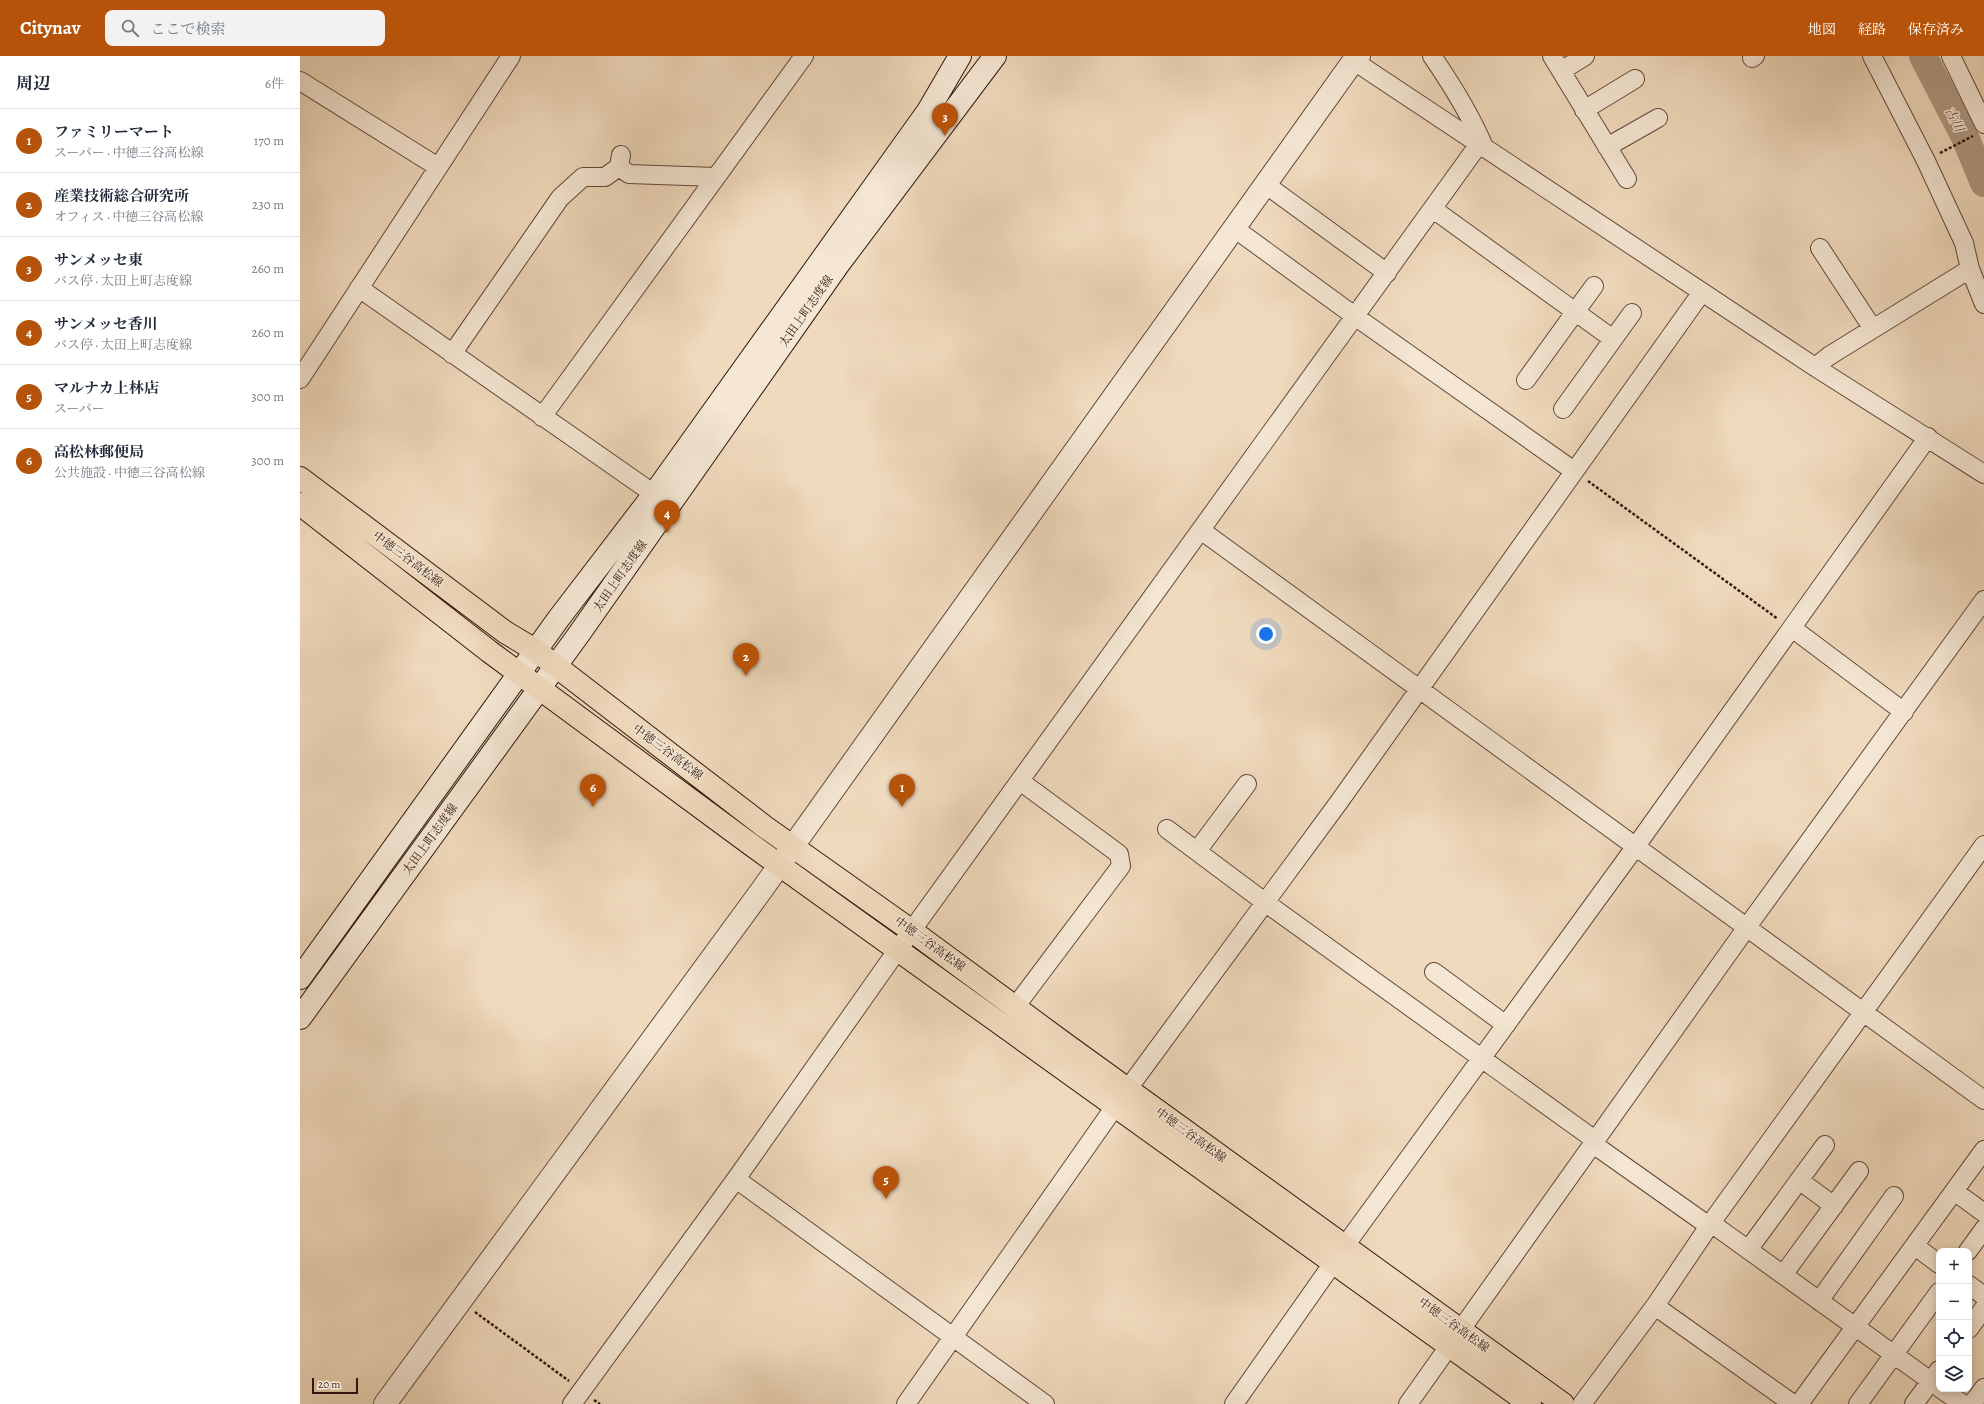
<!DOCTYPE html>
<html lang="ja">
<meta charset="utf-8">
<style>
body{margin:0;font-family:Alegreya,"Noto Serif JP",serif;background:#f2f2f3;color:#1f2937}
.controls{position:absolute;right:12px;bottom:12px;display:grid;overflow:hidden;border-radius:8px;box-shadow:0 2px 10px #0003}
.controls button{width:36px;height:36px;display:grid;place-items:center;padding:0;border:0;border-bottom:1px solid #e0e1e3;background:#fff;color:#1f2937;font:20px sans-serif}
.scale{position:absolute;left:12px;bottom:10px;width:46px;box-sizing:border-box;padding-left:4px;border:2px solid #32180f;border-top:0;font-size:11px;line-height:14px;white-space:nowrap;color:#32180f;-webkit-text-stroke:3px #f5e7d4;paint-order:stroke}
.you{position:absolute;left:966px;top:578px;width:14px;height:14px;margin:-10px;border:3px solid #fff;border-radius:50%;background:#1a73e8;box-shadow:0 0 0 6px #1a73e833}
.badge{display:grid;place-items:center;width:26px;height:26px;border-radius:50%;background:#b45309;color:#fff;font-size:13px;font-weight:700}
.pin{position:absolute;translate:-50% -33px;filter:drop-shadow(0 1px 2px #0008)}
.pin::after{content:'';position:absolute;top:21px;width:14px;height:12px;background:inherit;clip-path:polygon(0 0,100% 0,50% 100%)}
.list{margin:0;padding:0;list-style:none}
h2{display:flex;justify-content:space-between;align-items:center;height:52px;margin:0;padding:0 16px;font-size:17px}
h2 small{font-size:13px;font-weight:400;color:#747a83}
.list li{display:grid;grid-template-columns:26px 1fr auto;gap:12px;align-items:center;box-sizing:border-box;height:64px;padding:0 16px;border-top:1px solid #e0e1e3}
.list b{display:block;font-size:15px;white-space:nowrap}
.list p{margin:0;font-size:13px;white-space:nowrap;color:#747a83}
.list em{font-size:13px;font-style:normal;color:#747a83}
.icon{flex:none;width:22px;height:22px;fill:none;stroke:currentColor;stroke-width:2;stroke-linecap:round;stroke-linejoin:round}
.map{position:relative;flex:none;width:1684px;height:1348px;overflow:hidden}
header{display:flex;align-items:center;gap:24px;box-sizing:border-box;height:56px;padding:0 20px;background:#b45309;color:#fff}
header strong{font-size:19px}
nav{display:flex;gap:22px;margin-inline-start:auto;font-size:14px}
.search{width:280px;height:36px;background:#f2f2f3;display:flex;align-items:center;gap:10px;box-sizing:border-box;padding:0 14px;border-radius:8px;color:#747a83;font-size:15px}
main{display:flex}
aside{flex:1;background:#fff}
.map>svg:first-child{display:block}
</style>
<header>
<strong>Citynav</strong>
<div class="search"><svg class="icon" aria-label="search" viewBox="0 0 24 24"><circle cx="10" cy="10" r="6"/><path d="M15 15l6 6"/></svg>ここで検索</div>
<nav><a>地図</a><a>経路</a><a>保存済み</a></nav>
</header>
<main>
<aside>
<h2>周辺<small>6件</small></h2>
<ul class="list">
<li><span class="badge">1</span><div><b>ファミリーマート</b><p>スーパー · 中徳三谷高松線</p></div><em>170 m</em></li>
<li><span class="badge">2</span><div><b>産業技術総合研究所</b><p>オフィス · 中徳三谷高松線</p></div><em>230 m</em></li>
<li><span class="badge">3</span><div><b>サンメッセ東</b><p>バス停 · 太田上町志度線</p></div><em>260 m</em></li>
<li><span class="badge">4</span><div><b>サンメッセ香川</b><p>バス停 · 太田上町志度線</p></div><em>260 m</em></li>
<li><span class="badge">5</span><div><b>マルナカ上林店</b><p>スーパー</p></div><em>300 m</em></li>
<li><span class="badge">6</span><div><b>高松林郵便局</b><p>公共施設 · 中徳三谷高松線</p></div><em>300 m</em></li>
</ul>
</aside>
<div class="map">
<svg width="1684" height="1348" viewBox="0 0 1684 1348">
<rect width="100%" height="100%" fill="#f0dabd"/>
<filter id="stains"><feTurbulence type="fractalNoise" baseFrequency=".005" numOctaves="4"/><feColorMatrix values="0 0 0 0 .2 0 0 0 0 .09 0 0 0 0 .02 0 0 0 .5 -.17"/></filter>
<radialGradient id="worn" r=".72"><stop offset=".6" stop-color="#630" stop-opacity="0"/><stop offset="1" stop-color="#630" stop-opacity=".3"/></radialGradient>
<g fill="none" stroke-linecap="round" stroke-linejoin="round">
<!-- river -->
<path stroke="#af9882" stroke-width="28" d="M1623 0 1665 81 1684 127"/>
<defs>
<path id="minor" d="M1132 0C1152 29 1170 58 1184 91
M1252 0 1327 123
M1572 0 1626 105 1664 187 1670 213
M1651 0 1684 68
M1452 2 1455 0
M1054 5 1515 311 1684 418
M1261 15 1285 0
M0 25 138 111
M1284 54 1335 23
M1307 91 1358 62
M321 99 319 111 329 118 416 121
M965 128 1087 217
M1133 153 1313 283
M934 172 1056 261 1274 415
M1520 192 1573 273
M59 232 354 438
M152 298 260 142 283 121H305L319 111
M1515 311 1529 300 1670 213 1684 248
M0 323 211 0
M1226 324 1294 230
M1263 353 1332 257
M242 361 504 0
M902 475 1684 1044
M1492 572 1604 656
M867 773 966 847 1295 1084
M897 795 947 728
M1134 916 1206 969
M715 951 821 810 819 798 720 725
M1293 1088 1409 1170
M436 1123 745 1348
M1499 1124 1534 1150
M1654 1135 1684 1157
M1411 1167 1639 1331
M1615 1190 1639 1208
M1448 1194 1525 1089
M1668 1195 1684 1173
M1483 1219 1559 1115
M1669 1229 1684 1240
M1519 1245 1594 1140
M1355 1250 1493 1348
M1669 1273 1684 1252
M1641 1333 1663 1348
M272 1348 436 1123 589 906 1179 88
M606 1348 816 1049 1039 746 1402 236
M934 1348 1052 1180 1336 790 1628 381
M1108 1348 1447 871 1684 544
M1282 1348 1355 1250 1411 1167 1684 789
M1499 1348 1684 1094
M1558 1348 1639 1236
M1614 1348 1639 1314
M1672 1348 1684 1332"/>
<path id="tertiary" d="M85 1348 461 835 1052 7 1059 0"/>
<path id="secondary" d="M0 922 259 562 354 438 628 55 660 0
M0 962 279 578 538 209 695 0"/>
<path id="primary" d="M0 422 205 576 235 594 465 771 612 875 761 985 1263 1348
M0 448 190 596 453 790 1230 1348"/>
</defs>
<!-- minor casing -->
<use href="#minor" stroke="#62483a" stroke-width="20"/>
<!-- tertiary casing -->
<use href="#tertiary" stroke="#62483a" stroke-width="24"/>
<!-- secondary casing -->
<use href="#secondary" stroke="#32180f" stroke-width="24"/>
<!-- primary casing -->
<use href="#primary" stroke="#32180f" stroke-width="24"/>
<!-- path -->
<path stroke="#32180f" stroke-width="2.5" stroke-dasharray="3 2" stroke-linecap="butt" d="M1640 97 1673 80
M1288 425 1478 563
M175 1256 269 1325
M294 1344 300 1348"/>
<!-- minor -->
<use href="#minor" stroke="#f5e7d4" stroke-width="18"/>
<!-- tertiary -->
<use href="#tertiary" stroke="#f5e7d4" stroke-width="22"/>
<!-- secondary -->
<use href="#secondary" stroke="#f5e7d4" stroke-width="22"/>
<!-- primary -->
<use href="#primary" stroke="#f0dabd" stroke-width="22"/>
</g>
<g text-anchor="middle" stroke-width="3" stroke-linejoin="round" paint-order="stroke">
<!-- street labels -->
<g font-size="12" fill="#32180f" stroke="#f5e7d4">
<text transform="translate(506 255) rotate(-55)" y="4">太田上町志度線</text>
<text transform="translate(108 503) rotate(37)" y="4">中徳三谷高松線</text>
<text transform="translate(320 520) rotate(-55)" y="4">太田上町志度線</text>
<text transform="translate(368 696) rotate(37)" y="4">中徳三谷高松線</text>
<text transform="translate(130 783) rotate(-54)" y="4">太田上町志度線</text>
<text transform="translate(630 888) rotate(36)" y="4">中徳三谷高松線</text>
<text transform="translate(891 1079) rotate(36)" y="4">中徳三谷高松線</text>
<text transform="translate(1154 1269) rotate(36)" y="4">中徳三谷高松線</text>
</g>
<!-- water labels -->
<g font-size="13" font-style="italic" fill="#644b3d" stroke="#f5e7d4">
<text transform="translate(1655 63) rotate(63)" y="5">古川</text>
</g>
</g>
<rect width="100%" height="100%" filter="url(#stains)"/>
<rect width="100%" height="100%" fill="url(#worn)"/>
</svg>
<div class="controls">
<button>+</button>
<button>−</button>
<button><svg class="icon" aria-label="locate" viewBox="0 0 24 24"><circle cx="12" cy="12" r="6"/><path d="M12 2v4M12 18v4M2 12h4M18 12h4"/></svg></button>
<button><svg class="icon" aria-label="layers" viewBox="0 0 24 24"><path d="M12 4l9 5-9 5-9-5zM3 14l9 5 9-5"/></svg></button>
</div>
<div class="scale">20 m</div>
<div class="you"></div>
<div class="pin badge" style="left:602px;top:751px">1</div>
<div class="pin badge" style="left:446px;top:620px">2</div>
<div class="pin badge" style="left:645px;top:80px">3</div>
<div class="pin badge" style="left:367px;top:477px">4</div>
<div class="pin badge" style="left:586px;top:1143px">5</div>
<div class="pin badge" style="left:293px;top:751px">6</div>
</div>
</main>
